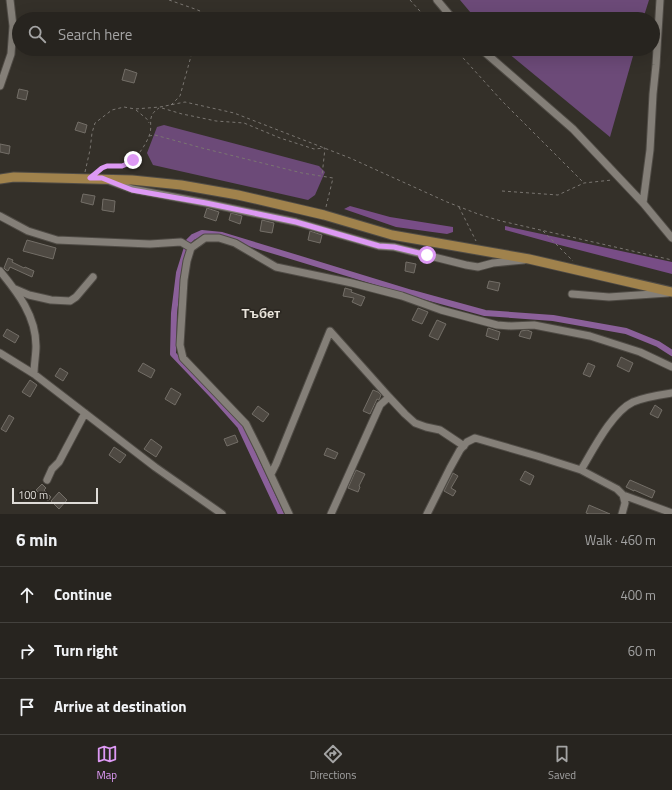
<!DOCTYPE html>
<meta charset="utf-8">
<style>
body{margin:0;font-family:"Titillium Web",sans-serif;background:#33302c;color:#f1f3f6}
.scale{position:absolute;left:12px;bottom:10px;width:86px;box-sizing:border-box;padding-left:4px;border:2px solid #dfdcd8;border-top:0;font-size:11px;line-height:14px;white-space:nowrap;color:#dfdcd8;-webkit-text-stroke:3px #2a2620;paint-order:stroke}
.stop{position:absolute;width:12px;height:12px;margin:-9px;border:3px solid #dd99f4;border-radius:50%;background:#fff}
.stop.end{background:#dd99f4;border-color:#fff;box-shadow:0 1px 4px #0008}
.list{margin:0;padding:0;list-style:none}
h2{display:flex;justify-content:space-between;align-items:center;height:52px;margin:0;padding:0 16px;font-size:17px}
h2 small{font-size:13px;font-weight:400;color:#a4a4a4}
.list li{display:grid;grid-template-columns:26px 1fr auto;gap:12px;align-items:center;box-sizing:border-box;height:56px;padding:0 16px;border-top:1px solid #43413d}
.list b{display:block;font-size:15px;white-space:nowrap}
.list em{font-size:13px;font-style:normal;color:#a4a4a4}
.icon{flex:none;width:22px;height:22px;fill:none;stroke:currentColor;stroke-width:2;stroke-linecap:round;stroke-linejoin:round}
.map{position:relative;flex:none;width:672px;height:514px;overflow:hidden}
.search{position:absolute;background:#27241f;box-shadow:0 4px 16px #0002;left:12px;right:12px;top:12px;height:44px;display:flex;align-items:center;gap:10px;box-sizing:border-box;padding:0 14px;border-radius:22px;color:#a4a4a4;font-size:15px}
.sheet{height:220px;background:#27241f}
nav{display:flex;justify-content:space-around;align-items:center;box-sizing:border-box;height:56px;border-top:1px solid #43413d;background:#27241f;font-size:11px;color:#a4a4a4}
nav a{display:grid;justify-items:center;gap:2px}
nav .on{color:#dd99f4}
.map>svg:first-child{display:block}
</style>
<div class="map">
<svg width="672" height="514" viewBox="0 0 672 514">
<rect width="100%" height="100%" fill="#343029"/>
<!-- green -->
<path fill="#6c4a78" d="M460 0H649L643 19H476Z
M503 49H635L610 137Z
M164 125 319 166 325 172 315 195 308 200 153 165 147 153 157 127Z"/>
<!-- forest -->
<path fill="#784d86" d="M350 206 390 217 453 227V232L447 234 396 227 344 209Z
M505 226 672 262V274L556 244 505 230Z"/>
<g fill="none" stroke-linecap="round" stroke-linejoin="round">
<!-- canal -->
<path stroke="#8b609a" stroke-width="6" d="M281 514 240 426 215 398 173 354 174 313 179 273 189 241 193 237 202 233 222 235 412 293 485 313 553 318 626 331 658 344 672 353"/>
</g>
<!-- building -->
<path fill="#4e4942" stroke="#736e67" d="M125 69 137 73 134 83 122 80Z
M19 89 28 91 26 100 17 98Z
M78 122 87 125 85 133 75 130Z
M0 144 10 146 9 154 0 152Z
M83 194 95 196 93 205 81 202Z
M103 199 115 201 114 212 102 210Z
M207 208 219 212 216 221 204 217Z
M231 213 242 216 240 224 229 220Z
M262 220 274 223 272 233 260 231Z
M310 231 322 235 320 243 308 240Z
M27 240 56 248 53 259 23 251Z
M8 258 13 260 12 262 24 268 25 267 34 271 32 277 10 267 8 271 6 270 4 268Z
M406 262 416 264 414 273 405 271Z
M489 281 500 283 498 291 487 288Z
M345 288 352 290 351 292 365 297 361 306 352 302 354 298 343 296Z
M418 308 428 312 422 324 412 320Z
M437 320 446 324 438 340 429 336Z
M488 328 500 332 498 340 486 336Z
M7 329 19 336 15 343 3 336Z
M527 330 532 332 530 339 519 336 521 331Z
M621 357 633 363 629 372 617 366Z
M143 363 155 370 151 378 138 371Z
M588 363 595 366 590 377 583 374Z
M60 368 68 373 63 381 55 376Z
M30 380 37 385 30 397 22 392Z
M171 388 181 394 175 405 165 399Z
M373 390 378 392 381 395 379 400 377 399 370 414 363 411Z
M655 405 662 410 658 418 650 414Z
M258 406 269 414 263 422 252 414Z
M9 415 14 418 6 432 1 429Z
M235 435 238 442 227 446 224 439Z
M151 439 162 447 156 457 144 449Z
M114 447 126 455 120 463 109 455Z
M327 448 338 453 335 459 324 455Z
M356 470 365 474 359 486 360 487 358 492 348 488Z
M525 471 534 476 530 485 520 480Z
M453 473 458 476 451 488 456 491 453 496 444 491Z
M630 480 655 491 652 498 634 490V491L626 487Z
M42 484 46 488 44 490 51 497 48 501 36 490Z
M59 492 67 500 59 509 51 501Z
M589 505 610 514H589L586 513Z"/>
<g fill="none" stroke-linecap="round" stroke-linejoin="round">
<defs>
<path id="minor" d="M437 0 453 19
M481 49 573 129 643 203 672 238
M0 86 11 54 13 26 10 0
M110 181 132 189 206 203 296 222 379 246 394 247 466 265 478 267 493 263 524 260
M643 203 650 150 653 94 656 65 660 0
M0 216 28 231 57 240 150 244 181 242 191 248 187 261 184 280 180 345 183 358 246 424 260 452 289 514
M191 248 205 238H219L235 243 276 267 352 283 402 296 441 310 497 325 511 326 534 325 590 336 640 352 672 367
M0 271C18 293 36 316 36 346 36 355 34 364 34 374
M15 289 29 295 51 300 70 301 76 297 93 277
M572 294 609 297 668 293
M0 353 34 374 155 467 222 514
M581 470C593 450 612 412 633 402 645 397 659 395 672 393
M271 474 276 464 330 331 389 397 405 414 415 423 426 427 440 430 464 446
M47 480 52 469 59 462 85 413
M623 495 672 513
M331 514 380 405 389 397
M427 514 450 468 460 450 467 442 475 438 537 456 581 470 617 489 623 495 625 503 622 514"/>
<path id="major" d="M0 179 14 177 132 180 181 185 238 195 324 215 392 235 529 259 672 292"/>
</defs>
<!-- minor casing -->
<use href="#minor" stroke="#4f4b45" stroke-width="9"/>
<!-- major casing -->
<use href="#major" stroke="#4f4b45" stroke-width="11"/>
<!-- path -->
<path stroke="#7a7671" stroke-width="1" stroke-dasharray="3 3" stroke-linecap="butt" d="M169 0 195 9 200 11 201 16V19
M410 0 427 19
M455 49 502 101 584 183
M171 105 180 96 193 49
M162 108 182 114 192 116 216 121 244 123 280 138 314 149 325 148 322 176
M136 110 148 120 149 123
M149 136 155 135 202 148 302 173 333 178 326 207
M98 171C109 162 121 172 133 160 140 153 146 144 149 136 154 125 145 117 159 108
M85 172 90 150 92 133 95 123 112 110 124 107 135 109 160 107 185 102 234 113 350 158 447 202 478 214 501 221 672 260
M502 191 558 195 584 183 612 180
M459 207 476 241
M543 231 573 261"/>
<!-- minor -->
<use href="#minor" stroke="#847f78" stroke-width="7"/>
<!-- major -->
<use href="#major" stroke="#a0824c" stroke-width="9"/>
</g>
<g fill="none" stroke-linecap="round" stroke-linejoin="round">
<!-- route -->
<path stroke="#dd99f4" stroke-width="5" d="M133 160 127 164 122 166H107L102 168 90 178H102L132 190 206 203 296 222 379 246 394 247 427 255"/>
</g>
<g text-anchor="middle" stroke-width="3" stroke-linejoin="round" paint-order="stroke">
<!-- quarter labels -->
<g font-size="13" font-weight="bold" fill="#e9e4db" stroke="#2a2620">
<text x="261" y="318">Тъбет</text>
</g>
</g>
</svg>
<div class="scale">100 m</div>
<div class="stop" style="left:427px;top:255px"></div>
<div class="stop end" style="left:133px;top:160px"></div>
<div class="search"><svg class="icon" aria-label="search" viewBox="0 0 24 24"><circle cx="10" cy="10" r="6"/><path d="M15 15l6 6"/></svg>Search here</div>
</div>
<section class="sheet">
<h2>6 min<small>Walk · 460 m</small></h2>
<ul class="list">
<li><svg class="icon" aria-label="ahead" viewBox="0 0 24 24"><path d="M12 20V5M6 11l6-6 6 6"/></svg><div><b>Continue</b></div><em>400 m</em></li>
<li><svg class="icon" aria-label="right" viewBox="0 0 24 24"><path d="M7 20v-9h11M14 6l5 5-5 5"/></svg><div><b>Turn right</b></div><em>60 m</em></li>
<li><svg class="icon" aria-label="arrive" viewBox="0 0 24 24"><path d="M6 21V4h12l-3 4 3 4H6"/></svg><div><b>Arrive at destination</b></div></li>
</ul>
</section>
<nav>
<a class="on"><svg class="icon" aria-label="map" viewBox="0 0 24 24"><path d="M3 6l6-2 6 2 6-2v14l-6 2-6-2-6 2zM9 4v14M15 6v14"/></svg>Map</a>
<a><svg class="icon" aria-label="directions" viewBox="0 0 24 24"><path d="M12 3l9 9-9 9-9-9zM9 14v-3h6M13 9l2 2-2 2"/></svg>Directions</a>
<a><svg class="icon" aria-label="saved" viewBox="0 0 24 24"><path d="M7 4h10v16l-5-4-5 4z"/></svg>Saved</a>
</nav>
